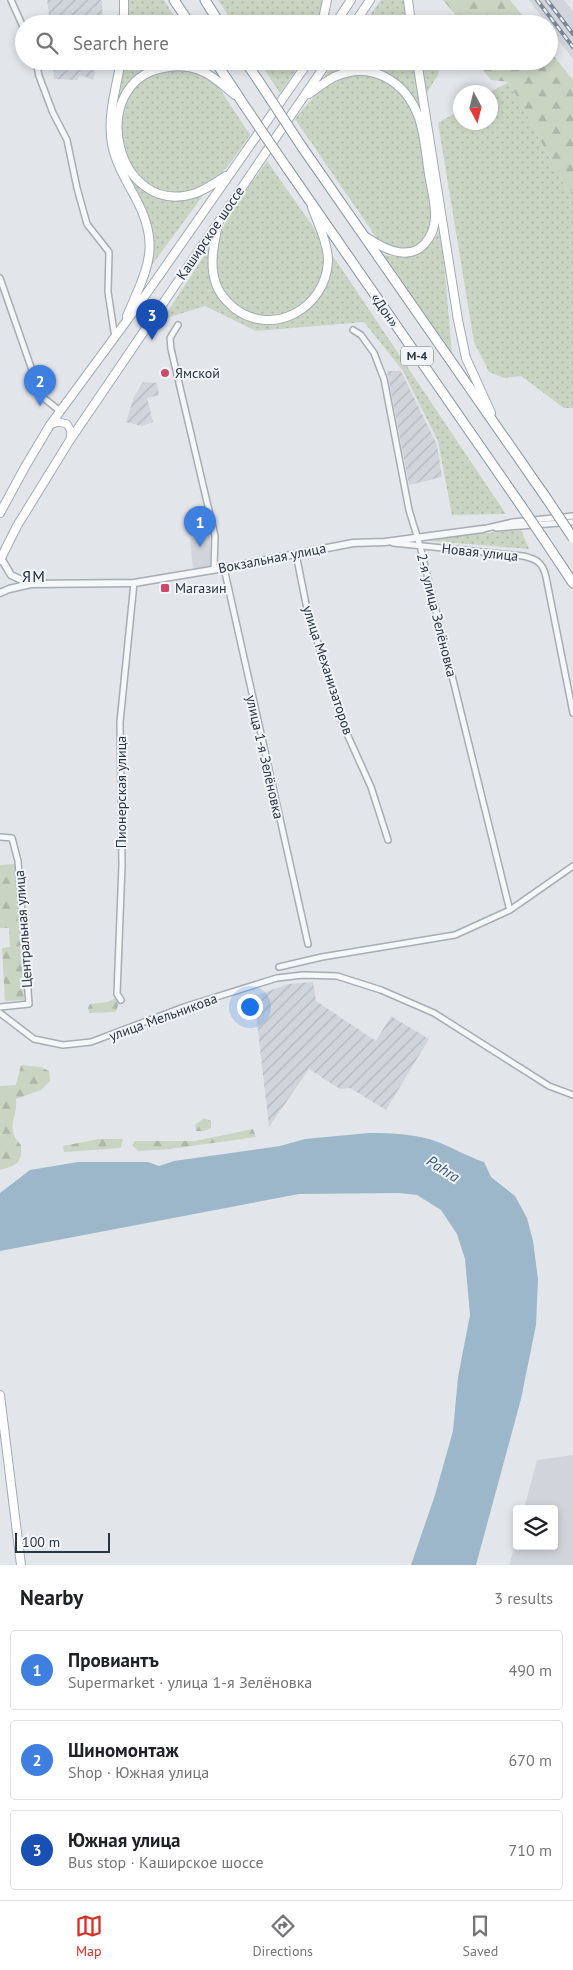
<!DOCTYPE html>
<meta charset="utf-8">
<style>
body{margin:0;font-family:"PT Sans",sans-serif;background:#f2f2f2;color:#202124}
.controls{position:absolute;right:15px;bottom:15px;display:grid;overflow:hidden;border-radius:5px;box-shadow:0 2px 8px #0003}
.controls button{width:45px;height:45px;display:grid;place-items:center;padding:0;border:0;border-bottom:1px solid #e0e0e0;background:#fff;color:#202124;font:25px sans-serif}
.compass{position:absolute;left:453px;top:85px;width:45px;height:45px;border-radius:50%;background:#fff;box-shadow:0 2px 8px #0003;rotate:173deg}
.scale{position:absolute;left:15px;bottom:12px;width:95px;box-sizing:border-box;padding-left:5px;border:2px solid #2a3543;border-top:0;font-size:14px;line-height:18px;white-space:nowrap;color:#2a3543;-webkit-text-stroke:4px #f2f5f8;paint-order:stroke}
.you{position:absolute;left:249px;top:1006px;width:18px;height:18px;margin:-12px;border:4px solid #fff;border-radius:50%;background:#1a73e8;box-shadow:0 0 0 8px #1a73e833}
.badge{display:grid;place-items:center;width:32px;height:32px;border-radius:50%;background:#d93025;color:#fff;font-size:16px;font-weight:700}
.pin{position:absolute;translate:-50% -41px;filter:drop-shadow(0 1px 2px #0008)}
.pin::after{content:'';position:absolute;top:26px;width:18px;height:15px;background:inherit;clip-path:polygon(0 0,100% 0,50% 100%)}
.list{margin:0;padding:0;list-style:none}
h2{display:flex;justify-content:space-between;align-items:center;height:65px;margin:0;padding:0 20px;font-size:21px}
h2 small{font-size:16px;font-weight:400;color:#757577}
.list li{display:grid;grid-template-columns:32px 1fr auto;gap:15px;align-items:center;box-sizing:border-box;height:80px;margin:0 10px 10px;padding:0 10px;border:1px solid #e0e0e0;border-radius:5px}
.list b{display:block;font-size:19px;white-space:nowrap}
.list p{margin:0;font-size:16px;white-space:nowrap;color:#757577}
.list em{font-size:16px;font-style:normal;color:#757577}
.icon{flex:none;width:28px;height:28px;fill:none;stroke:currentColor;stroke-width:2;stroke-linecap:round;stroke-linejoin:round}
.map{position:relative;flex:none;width:573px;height:1565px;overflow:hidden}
.search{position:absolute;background:#fff;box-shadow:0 2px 8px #0003;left:15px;right:15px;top:15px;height:55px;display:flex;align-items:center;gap:12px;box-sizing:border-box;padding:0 18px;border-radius:28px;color:#757577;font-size:19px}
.sheet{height:335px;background:#fff}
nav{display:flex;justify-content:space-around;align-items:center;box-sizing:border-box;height:70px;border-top:1px solid #e0e0e0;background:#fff;font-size:14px;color:#757577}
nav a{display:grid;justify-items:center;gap:2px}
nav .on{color:#d93025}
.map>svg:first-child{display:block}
</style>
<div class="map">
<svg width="573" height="1565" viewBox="0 0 573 1565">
<defs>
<pattern id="industrial-furrows" width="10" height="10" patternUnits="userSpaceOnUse" patternTransform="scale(1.25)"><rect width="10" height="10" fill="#d0d5dc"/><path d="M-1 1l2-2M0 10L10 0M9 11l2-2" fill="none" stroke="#b3b7be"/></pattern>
<pattern id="grass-dots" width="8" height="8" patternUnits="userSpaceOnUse" patternTransform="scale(1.25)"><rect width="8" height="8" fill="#c9d4c3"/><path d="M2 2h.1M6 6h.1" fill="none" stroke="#adb7a9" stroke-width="1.8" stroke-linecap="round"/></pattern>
<pattern id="forest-firs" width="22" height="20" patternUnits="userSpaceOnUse" patternTransform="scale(1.25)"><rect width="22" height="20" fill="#c9d4c3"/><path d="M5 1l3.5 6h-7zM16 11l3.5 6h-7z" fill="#adb7a9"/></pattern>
</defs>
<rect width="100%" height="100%" fill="#e2e6ea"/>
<!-- built -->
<path fill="#d0d5dc" d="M529 0H564L573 11V59L549 27V24H547Z
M210 536V566L193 569 190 538Z
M573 1455V1565H509L517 1537V1546H554V1509H524L537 1460Z"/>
<!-- industrial -->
<path fill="url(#industrial-furrows)" d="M47 0H102L103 24H50Z
M53 61H98L93 80 80 75 77 80 54 79Z
M387 371H401L437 445 442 477 409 485Z
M143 382 157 383 159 395 147 398 153 422 142 426 126 422 134 397Z
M313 982 316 1001 376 1041 391 1016 429 1039 386 1110 350 1088 340 1089 309 1069 269 1127 254 996 289 984Z"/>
<!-- grass -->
<path fill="url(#grass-dots)" d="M127 0H164L179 24H127Z
M218 0H323L319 24H234Z
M381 0H405L408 24H363Z
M124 61H203L208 70C196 68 183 63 170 63 143 64 127 85 115 106Z
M259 61H302L280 93Z
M336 61H413L420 110C417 105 415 98 411 93 395 71 363 60 337 72 332 75 326 79 320 82Z
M421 61H441L438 75 426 94Z
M183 69 208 77 218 86 250 135C238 151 227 172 211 182 131 231 91 107 146 78 158 71 170 70 183 69Z
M360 74C366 75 373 75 379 77 418 93 421 139 426 175 429 192 435 212 430 228 424 253 394 254 378 240L295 119C315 95 327 79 360 74Z
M509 82 566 188 573 192V408H564L521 376 504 378 489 372 474 342 438 123 460 110V122H490V92Z
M267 161 314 228C329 256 329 286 301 305 297 308 293 312 289 314 263 325 229 308 219 283 214 270 214 253 218 239 228 212 251 185 267 161Z
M130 179C156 202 172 201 204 194L149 269C159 232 145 211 130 179Z
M441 229 452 353 384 255C416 260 424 256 441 229Z
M209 248C210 266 212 288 224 303 242 327 284 329 307 311 313 307 318 300 322 294 330 282 330 267 331 253L506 514 452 515 438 441 403 371 364 322 256 331 205 306 163 319Z
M521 530 529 549 431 541V538Z"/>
<!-- forest -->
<path fill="url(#forest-firs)" d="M443 0H510L529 24H463Z
M549 50 573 80V192L566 188 509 82 491 80 482 69 480 61H549Z
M15 864 24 1000 5 1001 2 948 10 947 9 928H0V865Z
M116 998 119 1002 116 1012 89 1013 88 1008 90 1004 108 1002Z
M21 1065 40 1067 49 1071 50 1081 41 1090 16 1099C18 1119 4 1128 21 1145 22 1164 17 1165 0 1170V1086L16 1085Z
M204 1118 211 1121V1128L204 1131H196L195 1125Z
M253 1129 256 1137 170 1149 138 1151 133 1146 134 1141H195Z
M99 1139H123L121 1148 64 1152 63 1146Z"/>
<!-- water -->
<path fill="#9db7ca" d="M369 1133C392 1133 417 1134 438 1142 454 1148 468 1157 484 1162L491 1177 515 1196 527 1218 533 1241 538 1279 536 1325 521 1399 476 1565H411L435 1495 453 1431 458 1377 470 1315 465 1259 457 1234 441 1210 417 1195 399 1193 299 1194 0 1251V1193L30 1170 78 1162H148L159 1166 174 1161 280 1146 305 1139Z"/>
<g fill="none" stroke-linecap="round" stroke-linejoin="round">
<defs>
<path id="minor" d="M11 0 24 29
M36 61 39 76 53 113 67 140 77 188 87 224 109 252 108 292 115 338
M0 278 41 396 60 411
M178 325 170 338 171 349 215 536 214 570
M353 330 361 335 374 353 384 379 409 510 420 546 509 907
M496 528 573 522
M483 529 513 522 573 516
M393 543 523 556C537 559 543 563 546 577L573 713
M296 554 306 604 343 725 371 787 388 840
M224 568 308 944
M0 837 12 838 18 861 29 1004 0 1007
M279 967 322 957 455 935 510 910 573 866
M121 1000 117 994 122 865 120 722 134 583
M0 1013 34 1039 63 1045 91 1042 184 1007 277 978 303 975 337 976 381 990 434 1013 549 1086 573 1095"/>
<path id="tertiary" d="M1 558 11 575 30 584
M0 593 9 589 31 584 134 583 224 568 353 543 385 542 483 529"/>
<path id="secondary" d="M50 425 59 422 67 424 71 431 70 440"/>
<path id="primary" d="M124 0V24
M408 0 411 24
M322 24 327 0
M335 24 351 0
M354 24 370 0
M121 61C116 89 107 116 112 144 116 164 126 180 135 197 162 246 147 269 127 316
M417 61 458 320 466 358 491 413
M309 94C317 88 325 82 334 77 371 60 406 81 419 118 425 136 426 155 429 174 432 193 441 220 429 238 413 264 385 250 366 237
M226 176C216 182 207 189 196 193 115 220 85 83 163 68 177 65 191 66 204 72 216 78 225 87 235 95
M218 224C214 244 209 264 216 284 219 294 226 301 234 308 273 338 326 308 328 261 328 243 318 224 312 207
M0 513 25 467 50 425 142 300 309 61
M0 560 17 526 70 440 328 61
M0 1395 21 1565"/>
<path id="motorway" d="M174 0 190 24
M205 0 220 24
M215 61 244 105
M245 61 258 80
M302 147 547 499
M287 168 522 507
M543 538 573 583"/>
</defs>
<!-- minor casing -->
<use href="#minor" stroke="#a7adb5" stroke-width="8"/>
<!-- tertiary casing -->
<use href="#tertiary" stroke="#a7adb5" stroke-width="9"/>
<!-- secondary casing -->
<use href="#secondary" stroke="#a7adb5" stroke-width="9"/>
<!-- primary casing -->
<use href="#primary" stroke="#a1abb6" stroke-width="10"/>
<!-- motorway casing -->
<use href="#motorway" stroke="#8995a1" stroke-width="11"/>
<!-- minor -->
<use href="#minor" stroke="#f5f7f9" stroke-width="5"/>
<!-- tertiary -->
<use href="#tertiary" stroke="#f5f7f9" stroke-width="6"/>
<!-- secondary -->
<use href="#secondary" stroke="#fff" stroke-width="7"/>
<!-- primary -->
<use href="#primary" stroke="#fff" stroke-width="8"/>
<!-- motorway -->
<use href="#motorway" stroke="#fff" stroke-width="9"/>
<defs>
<path id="rail" d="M537 0 573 47
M547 0 573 34"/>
</defs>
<!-- rail casing -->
<use href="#rail" stroke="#7b8794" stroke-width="4"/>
<!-- rail -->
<use href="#rail" stroke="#f2f5f8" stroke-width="2" stroke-dasharray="5.5" stroke-linecap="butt"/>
<defs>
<path id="motorway-bridge" d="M258 80 302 147
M244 105 287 168
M547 499 573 538
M522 507 543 538"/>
</defs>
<!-- motorway-bridge casing -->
<use href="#motorway-bridge" stroke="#8995a1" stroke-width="11" stroke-linecap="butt"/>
<!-- motorway-bridge -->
<use href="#motorway-bridge" stroke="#fff" stroke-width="9"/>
</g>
<!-- markers -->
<g fill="#cf4867" stroke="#f2f5f8" stroke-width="2">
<circle cx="165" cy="373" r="5"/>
<rect x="160" y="583" width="10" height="10" rx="2.5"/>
</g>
<g text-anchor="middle" stroke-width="4" stroke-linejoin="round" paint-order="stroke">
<!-- shield labels -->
<rect fill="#f2f5f8" stroke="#666f79" stroke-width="1" x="401" y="346.5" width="32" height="19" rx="4"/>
<g font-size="12" font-weight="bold" fill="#2a3543">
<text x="417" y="360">М-4</text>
</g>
<!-- street labels -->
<g font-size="14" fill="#2a3543" stroke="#f2f5f8">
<text transform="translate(210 233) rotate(-56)" y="5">Каширское шоссе</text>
<text transform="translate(385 310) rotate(55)" y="5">«Дон»</text>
<text transform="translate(480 552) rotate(6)" y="5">Новая улица</text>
<text transform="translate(272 558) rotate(-11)" y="5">Вокзальная улица</text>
<text transform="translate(437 615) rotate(76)" y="5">2-я улица Зелёновка</text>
<text transform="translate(328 670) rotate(72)" y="5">улица Механизаторов</text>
<text transform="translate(265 757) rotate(77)" y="5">улица 1-я Зелёновка</text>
<text transform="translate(121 792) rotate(-90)" y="5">Пионерская улица</text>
<text transform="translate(23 929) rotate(-94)" y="5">Центральная улица</text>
<text transform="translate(163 1017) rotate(-20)" y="5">улица Мельникова</text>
</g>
<!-- poi labels -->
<g font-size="14" fill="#2a3543" stroke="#f2f5f8" text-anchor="start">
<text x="175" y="378">Ямской</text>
<text x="175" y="593">Магазин</text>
</g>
<!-- water labels -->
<g font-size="15" font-style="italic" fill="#345777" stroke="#f2f5f8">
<text transform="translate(443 1169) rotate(33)" y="5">Pahra</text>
</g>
<!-- quarter labels -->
<g font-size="16" letter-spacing="1" fill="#1c2633" stroke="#f2f5f8">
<text x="34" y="582">ЯМ</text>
</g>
</g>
</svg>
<div class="controls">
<button><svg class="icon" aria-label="layers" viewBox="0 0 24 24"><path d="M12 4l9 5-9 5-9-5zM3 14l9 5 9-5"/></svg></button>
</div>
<svg class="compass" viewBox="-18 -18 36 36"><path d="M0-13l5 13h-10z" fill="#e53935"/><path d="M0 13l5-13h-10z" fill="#757577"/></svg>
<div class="scale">100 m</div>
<div class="you"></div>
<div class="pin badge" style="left:200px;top:547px;background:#3f7fe0">1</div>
<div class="pin badge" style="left:40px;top:406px;background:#3f7fe0">2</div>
<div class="pin badge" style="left:152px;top:340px;background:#1a4fb4">3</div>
<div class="search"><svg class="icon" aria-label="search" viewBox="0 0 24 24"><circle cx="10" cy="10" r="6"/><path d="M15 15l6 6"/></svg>Search here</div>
</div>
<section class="sheet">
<h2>Nearby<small>3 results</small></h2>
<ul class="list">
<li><span class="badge" style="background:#3f7fe0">1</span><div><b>Провиантъ</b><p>Supermarket · улица 1-я Зелёновка</p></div><em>490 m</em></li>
<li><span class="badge" style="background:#3f7fe0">2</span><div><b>Шиномонтаж</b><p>Shop · Южная улица</p></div><em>670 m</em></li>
<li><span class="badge" style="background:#1a4fb4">3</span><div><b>Южная улица</b><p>Bus stop · Каширское шоссе</p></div><em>710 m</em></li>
</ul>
</section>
<nav>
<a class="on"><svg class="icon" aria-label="map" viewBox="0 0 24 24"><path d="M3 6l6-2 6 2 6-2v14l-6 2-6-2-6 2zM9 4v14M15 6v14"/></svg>Map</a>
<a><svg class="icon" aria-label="directions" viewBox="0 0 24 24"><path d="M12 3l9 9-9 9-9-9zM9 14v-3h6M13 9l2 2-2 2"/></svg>Directions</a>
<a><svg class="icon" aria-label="saved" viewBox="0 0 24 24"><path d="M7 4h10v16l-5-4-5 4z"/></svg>Saved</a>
</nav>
